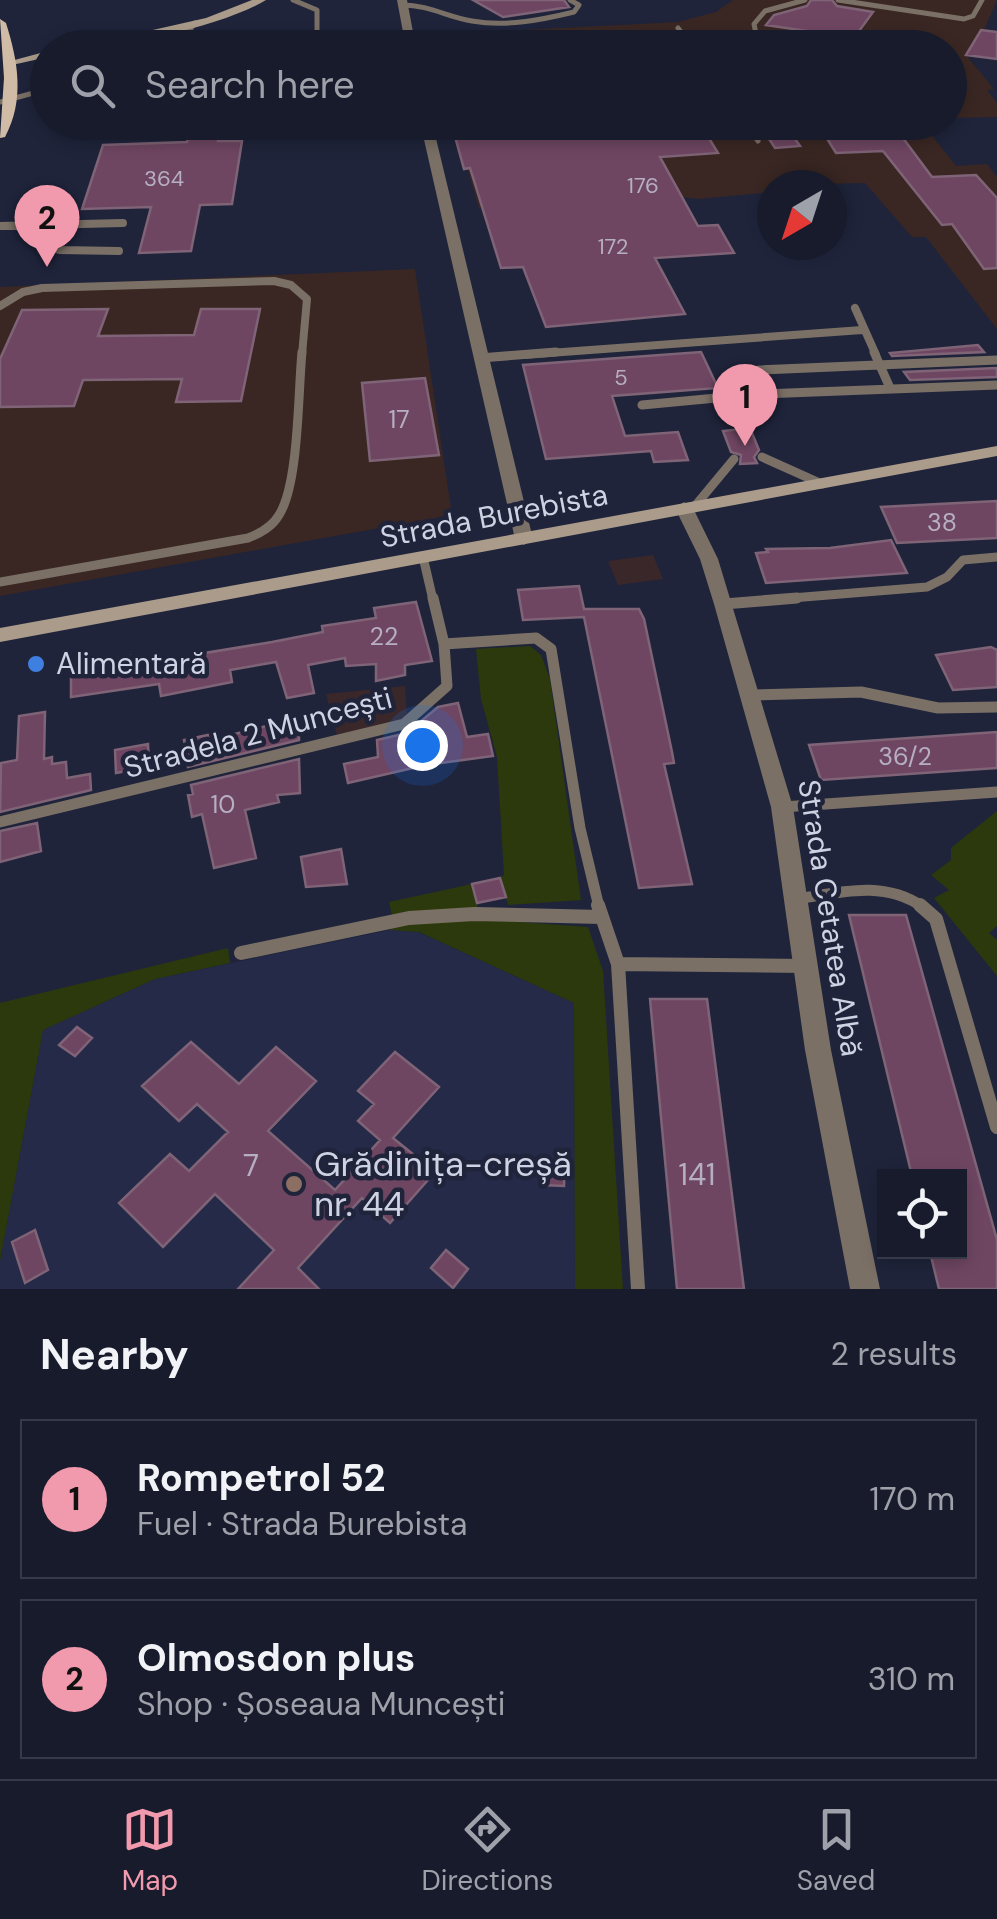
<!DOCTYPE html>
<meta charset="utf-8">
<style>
body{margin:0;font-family:"DM Sans",sans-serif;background:#202434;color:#f1f3f6}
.controls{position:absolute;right:30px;bottom:30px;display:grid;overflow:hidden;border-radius:0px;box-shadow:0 5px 15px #0003}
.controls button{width:90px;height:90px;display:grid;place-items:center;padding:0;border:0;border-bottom:2px solid #363948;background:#171b2c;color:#f1f3f6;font:50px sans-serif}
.compass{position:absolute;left:757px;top:170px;width:90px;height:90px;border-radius:50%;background:#171b2c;box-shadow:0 5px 15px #0003;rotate:219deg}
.you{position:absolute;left:422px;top:745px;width:35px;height:35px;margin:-25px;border:8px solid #fff;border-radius:50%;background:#1a73e8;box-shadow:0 0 0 15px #1a73e833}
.badge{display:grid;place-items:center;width:65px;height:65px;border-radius:50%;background:#f29aad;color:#111;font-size:32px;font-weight:700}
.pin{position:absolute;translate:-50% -82px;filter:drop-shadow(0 2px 5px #0008)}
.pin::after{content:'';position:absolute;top:52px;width:35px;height:30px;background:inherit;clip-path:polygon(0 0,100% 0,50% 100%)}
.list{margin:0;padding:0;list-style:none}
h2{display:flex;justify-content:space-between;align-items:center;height:130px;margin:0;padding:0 40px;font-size:42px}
h2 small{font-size:32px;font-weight:400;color:#9ea1a9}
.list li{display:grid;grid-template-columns:65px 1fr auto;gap:30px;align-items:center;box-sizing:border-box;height:160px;margin:0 20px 20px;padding:0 20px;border:2px solid #363948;border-radius:0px}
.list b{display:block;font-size:38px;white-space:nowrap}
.list p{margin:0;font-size:32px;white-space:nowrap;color:#9ea1a9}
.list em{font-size:32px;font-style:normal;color:#9ea1a9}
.icon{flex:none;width:55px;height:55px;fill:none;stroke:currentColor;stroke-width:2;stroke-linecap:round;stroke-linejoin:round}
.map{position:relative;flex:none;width:997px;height:1289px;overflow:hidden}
.search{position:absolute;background:#171b2c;box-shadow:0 5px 15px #0003;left:30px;right:30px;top:30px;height:110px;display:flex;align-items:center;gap:25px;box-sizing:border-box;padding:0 35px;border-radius:55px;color:#9ea1a9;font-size:38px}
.sheet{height:490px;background:#171b2c}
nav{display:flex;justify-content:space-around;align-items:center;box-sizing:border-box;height:140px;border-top:2px solid #363948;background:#171b2c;font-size:28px;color:#9ea1a9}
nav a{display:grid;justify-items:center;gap:5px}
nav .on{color:#f29aad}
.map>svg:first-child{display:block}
</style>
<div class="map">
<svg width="997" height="1289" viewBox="0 0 997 1289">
<rect width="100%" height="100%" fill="#1f243b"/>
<!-- commercial -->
<path fill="#3a272a" d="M653 555 663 579 618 585 608 561Z
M405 686 407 718 337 735 326 694Z"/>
<!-- industrial -->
<path fill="#3a2723" d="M733 0H997L984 30 966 55 994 89 987 90 997 103V117L950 118V48H432L428 35 678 22 716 12Z
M454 123H922L956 166 987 164 997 177V329L926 237H912L865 183 772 185V192L698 199 682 197 479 208Z
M415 269 452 515 0 596V287Z"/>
<!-- built -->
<path fill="#242a48" d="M390 930 418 932 574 1003 575 1289H0V1261L43 1030 155 979Z"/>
<!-- green -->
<path fill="#2c390c" d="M530 646 541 655 550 679 581 900 508 905 500 878 504 875 497 757 481 699 476 649Z
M997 811V926L989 933 997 940V976L934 898 949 890 931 875 951 860V848Z
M472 884 478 909 392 915 389 902Z
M476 919 588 927 603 971 623 1289H575L574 1003 419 932 390 930 392 926Z
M228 948 230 963 155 979 43 1030 0 1261V1003Z"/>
<!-- building -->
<path fill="#6f4662" stroke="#7f6376" stroke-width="2.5" d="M473 0H564L569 7 503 17Z
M811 0H832L837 6 873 12 854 38 766 25 774 15 807 6Z
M981 30 997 32V59L966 55Z
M192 122H222L218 141H242L232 204 200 205 191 251 139 253 151 207 82 209 103 145 187 142Z
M451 122H699L718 153 660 157 698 226 718 225 734 253 655 258 685 314 546 327 523 267 501 268 470 168 464 169Z
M758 122H783L800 146 775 148Z
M894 126 932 177 976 175 997 198V268L984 269 952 224 942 225 883 151 836 153 821 129Z
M108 309 98 336 194 335 201 309H260L241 401 176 402 182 379 83 380 74 406 0 407V359L22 310Z
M978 345 984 352 892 356 890 353Z
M701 352 718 388 612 396 625 436 678 432 688 460 654 462 651 451 546 459 523 365Z
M997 368V377L910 380 904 372Z
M425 378 439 455 370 461 362 383Z
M750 428 759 450 754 457 757 463 740 464 741 455 731 452 723 431Z
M997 501V538L897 543 881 507Z
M891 540 907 573 766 583 756 553 768 552 766 549 830 548Z
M579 586 584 609H639L644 619 672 752 674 763 664 764 692 884 639 888 584 617 523 620 518 590Z
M416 602 432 661 405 665V675L376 681V664L346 666 345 658 308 665 314 693 287 698 276 662 230 670 232 682 161 696 159 684 71 697V666L130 656 131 665 272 642 323 632 322 626 376 618 374 608Z
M991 647 997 650V687L953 690 936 655Z
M458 703 467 737 488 734 493 756 426 765 348 783 344 764 378 757 377 740 407 733 438 707Z
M45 712 44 759 52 757V764L66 762 67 778 90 774 91 790 0 812 1 763 17 760 19 716Z
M275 724 279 736 299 731V740L188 767 184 740 217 733 218 738Z
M997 732V768L821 780 809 745Z
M148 744 149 767 116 773 115 750Z
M299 759 300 793 277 795 279 802 245 810 256 858 214 868 202 814 192 817 188 795 193 794 191 785Z
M37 823 41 851 0 862V831Z
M341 849 347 884 306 887 301 857Z
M500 878 506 897 477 903 472 884Z
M849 915H906L997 1240V1289H939L930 1252H960V1176H912Z
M650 999H707L744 1289H677Z
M77 1027 92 1038 75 1056 59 1045Z
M191 1042 239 1084 276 1047 316 1081 268 1131 335 1190 380 1140 358 1121 374 1104 358 1091 395 1052 439 1087 393 1138 435 1172 390 1223 362 1198 298 1268 319 1289H238L274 1250 215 1194 163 1247 119 1203 170 1154 189 1171 228 1132 197 1104 179 1121 142 1086Z
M543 1158 565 1160 564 1186 542 1185Z
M35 1230 48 1270 25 1283 12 1242Z
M446 1250 468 1269 453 1288 431 1268Z"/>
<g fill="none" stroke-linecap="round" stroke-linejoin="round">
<!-- service-far4 -->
<path stroke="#7a7066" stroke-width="5" d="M293 0 317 10V48
M805 0 765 11 754 24 756 34 822 48
M838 0 964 19 973 16 982 0
M403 5C428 5 448 17 472 21 506 27 541 20 574 12L579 5 570 0
M678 28 693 48
M467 44 686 38
M176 48 195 23
M950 76V80
M0 102 48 89
M745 122 758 141"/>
<!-- service-far3 -->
<path stroke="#7a7066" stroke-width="8" d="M41 225 39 240 59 250 119 251
M0 226 123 223
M0 306 23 292 42 288 274 281 291 285 307 299 302 355
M855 308 876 355
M522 355 862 330"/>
<!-- service-far2 -->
<path stroke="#7a7066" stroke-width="9" d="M874 352 890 388
M480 358 556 352
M759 394 752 376 759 370 997 360
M642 405 759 394 997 385
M762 457 822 484
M695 506 734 459
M423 557 433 600
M0 582 248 538C261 533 272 527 279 515 299 484 298 392 302 352
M767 600 927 587 947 577 963 560 997 557"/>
<!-- service-far1 -->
<path stroke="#7a7066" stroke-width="11" d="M724 604 797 598
M444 644 536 638 551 649 580 828 599 907
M751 695 861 692 938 708 997 707
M783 807 997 792
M0 822 404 724 447 686 444 644 433 598
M798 899C841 892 884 880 923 907"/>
<!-- service -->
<path stroke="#7a7066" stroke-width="14" d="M598 905 618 964 805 966
M920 905 936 919 997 1127
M241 953 409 918 474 914 601 917
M618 964 638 1289"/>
<!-- minor -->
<path fill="#7a7066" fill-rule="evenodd" d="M397 0H407L416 48H406Z
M420 122H432L533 539 524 545 515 539Z
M684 502 693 508 718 559 793 807 831 1050 880 1289H850L805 1050 771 807 714 604 700 559 675 508Z"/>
<!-- secondary -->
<path fill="#aa9b8a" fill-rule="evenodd" d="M252 0H266C225 25 122 48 73 48L206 18Z
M48 51V57L12 65 7 62Z
M997 446V456L0 642V628Z"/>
<!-- primary -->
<path fill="#d0bca6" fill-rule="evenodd" d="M0 19 6 23C18 61 25 100 5 137L0 138 4 78Z"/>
</g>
<!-- markers -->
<circle fill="#3f7fe0" stroke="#1f243b" stroke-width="4" cx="36" cy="664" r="10"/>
<circle fill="#8d6e63" stroke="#1f243b" stroke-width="4" cx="294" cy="1184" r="10"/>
<g text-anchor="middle" stroke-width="9" stroke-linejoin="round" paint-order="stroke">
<!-- far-number labels -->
<g font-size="22" fill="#b6afc2">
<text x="164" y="186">364</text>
<text x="643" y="193">176</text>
<text x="613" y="254">172</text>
<text x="621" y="385">5</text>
</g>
<!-- number labels -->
<g font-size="25" fill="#b6afc2">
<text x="399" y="428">17</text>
<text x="942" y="531">38</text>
<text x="384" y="645">22</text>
<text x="905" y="765">36/2</text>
<text x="223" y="813">10</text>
</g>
<!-- street labels -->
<g font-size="30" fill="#ced2e2" stroke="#1f243b">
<text transform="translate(494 516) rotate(-11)" y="10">Strada Burebista</text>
<text transform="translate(258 733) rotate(-15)" y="10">Stradela 2 Muncești</text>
<text transform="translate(830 918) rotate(81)" y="10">Strada Cetatea Albă</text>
</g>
<!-- poi labels -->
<g font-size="30" fill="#ced2e2" stroke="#1f243b" text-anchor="start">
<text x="56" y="674">Alimentară</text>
</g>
<!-- near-number labels -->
<g font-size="30" fill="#b6afc2">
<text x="251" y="1176">7</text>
<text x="697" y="1185">141</text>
</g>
<!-- near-poi labels -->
<g font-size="35" fill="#ced2e2" stroke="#1f243b" text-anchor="start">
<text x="314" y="1176">Grădinița-creșă<tspan x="314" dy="40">nr. 44</tspan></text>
</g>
</g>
</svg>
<div class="controls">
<button><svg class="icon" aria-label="locate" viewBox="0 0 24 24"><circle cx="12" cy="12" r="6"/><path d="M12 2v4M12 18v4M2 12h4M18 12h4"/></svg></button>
</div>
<svg class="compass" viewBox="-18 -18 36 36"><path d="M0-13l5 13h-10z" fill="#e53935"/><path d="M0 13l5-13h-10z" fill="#9ea1a9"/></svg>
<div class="you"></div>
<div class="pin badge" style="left:745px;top:446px">1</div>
<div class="pin badge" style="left:47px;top:267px">2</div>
<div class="search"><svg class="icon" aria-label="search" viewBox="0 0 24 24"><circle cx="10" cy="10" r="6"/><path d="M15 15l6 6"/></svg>Search here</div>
</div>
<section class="sheet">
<h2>Nearby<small>2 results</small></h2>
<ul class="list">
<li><span class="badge">1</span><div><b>Rompetrol 52</b><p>Fuel · Strada Burebista</p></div><em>170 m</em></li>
<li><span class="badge">2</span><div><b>Olmosdon plus</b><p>Shop · Șoseaua Muncești</p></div><em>310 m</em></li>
</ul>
</section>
<nav>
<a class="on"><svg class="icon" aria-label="map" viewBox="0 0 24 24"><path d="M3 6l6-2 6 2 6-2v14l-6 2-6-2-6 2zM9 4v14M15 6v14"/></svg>Map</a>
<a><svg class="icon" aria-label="directions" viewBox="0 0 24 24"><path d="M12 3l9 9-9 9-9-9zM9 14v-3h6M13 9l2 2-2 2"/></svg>Directions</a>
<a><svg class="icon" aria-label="saved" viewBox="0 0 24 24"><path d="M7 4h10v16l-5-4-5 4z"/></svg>Saved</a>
</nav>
